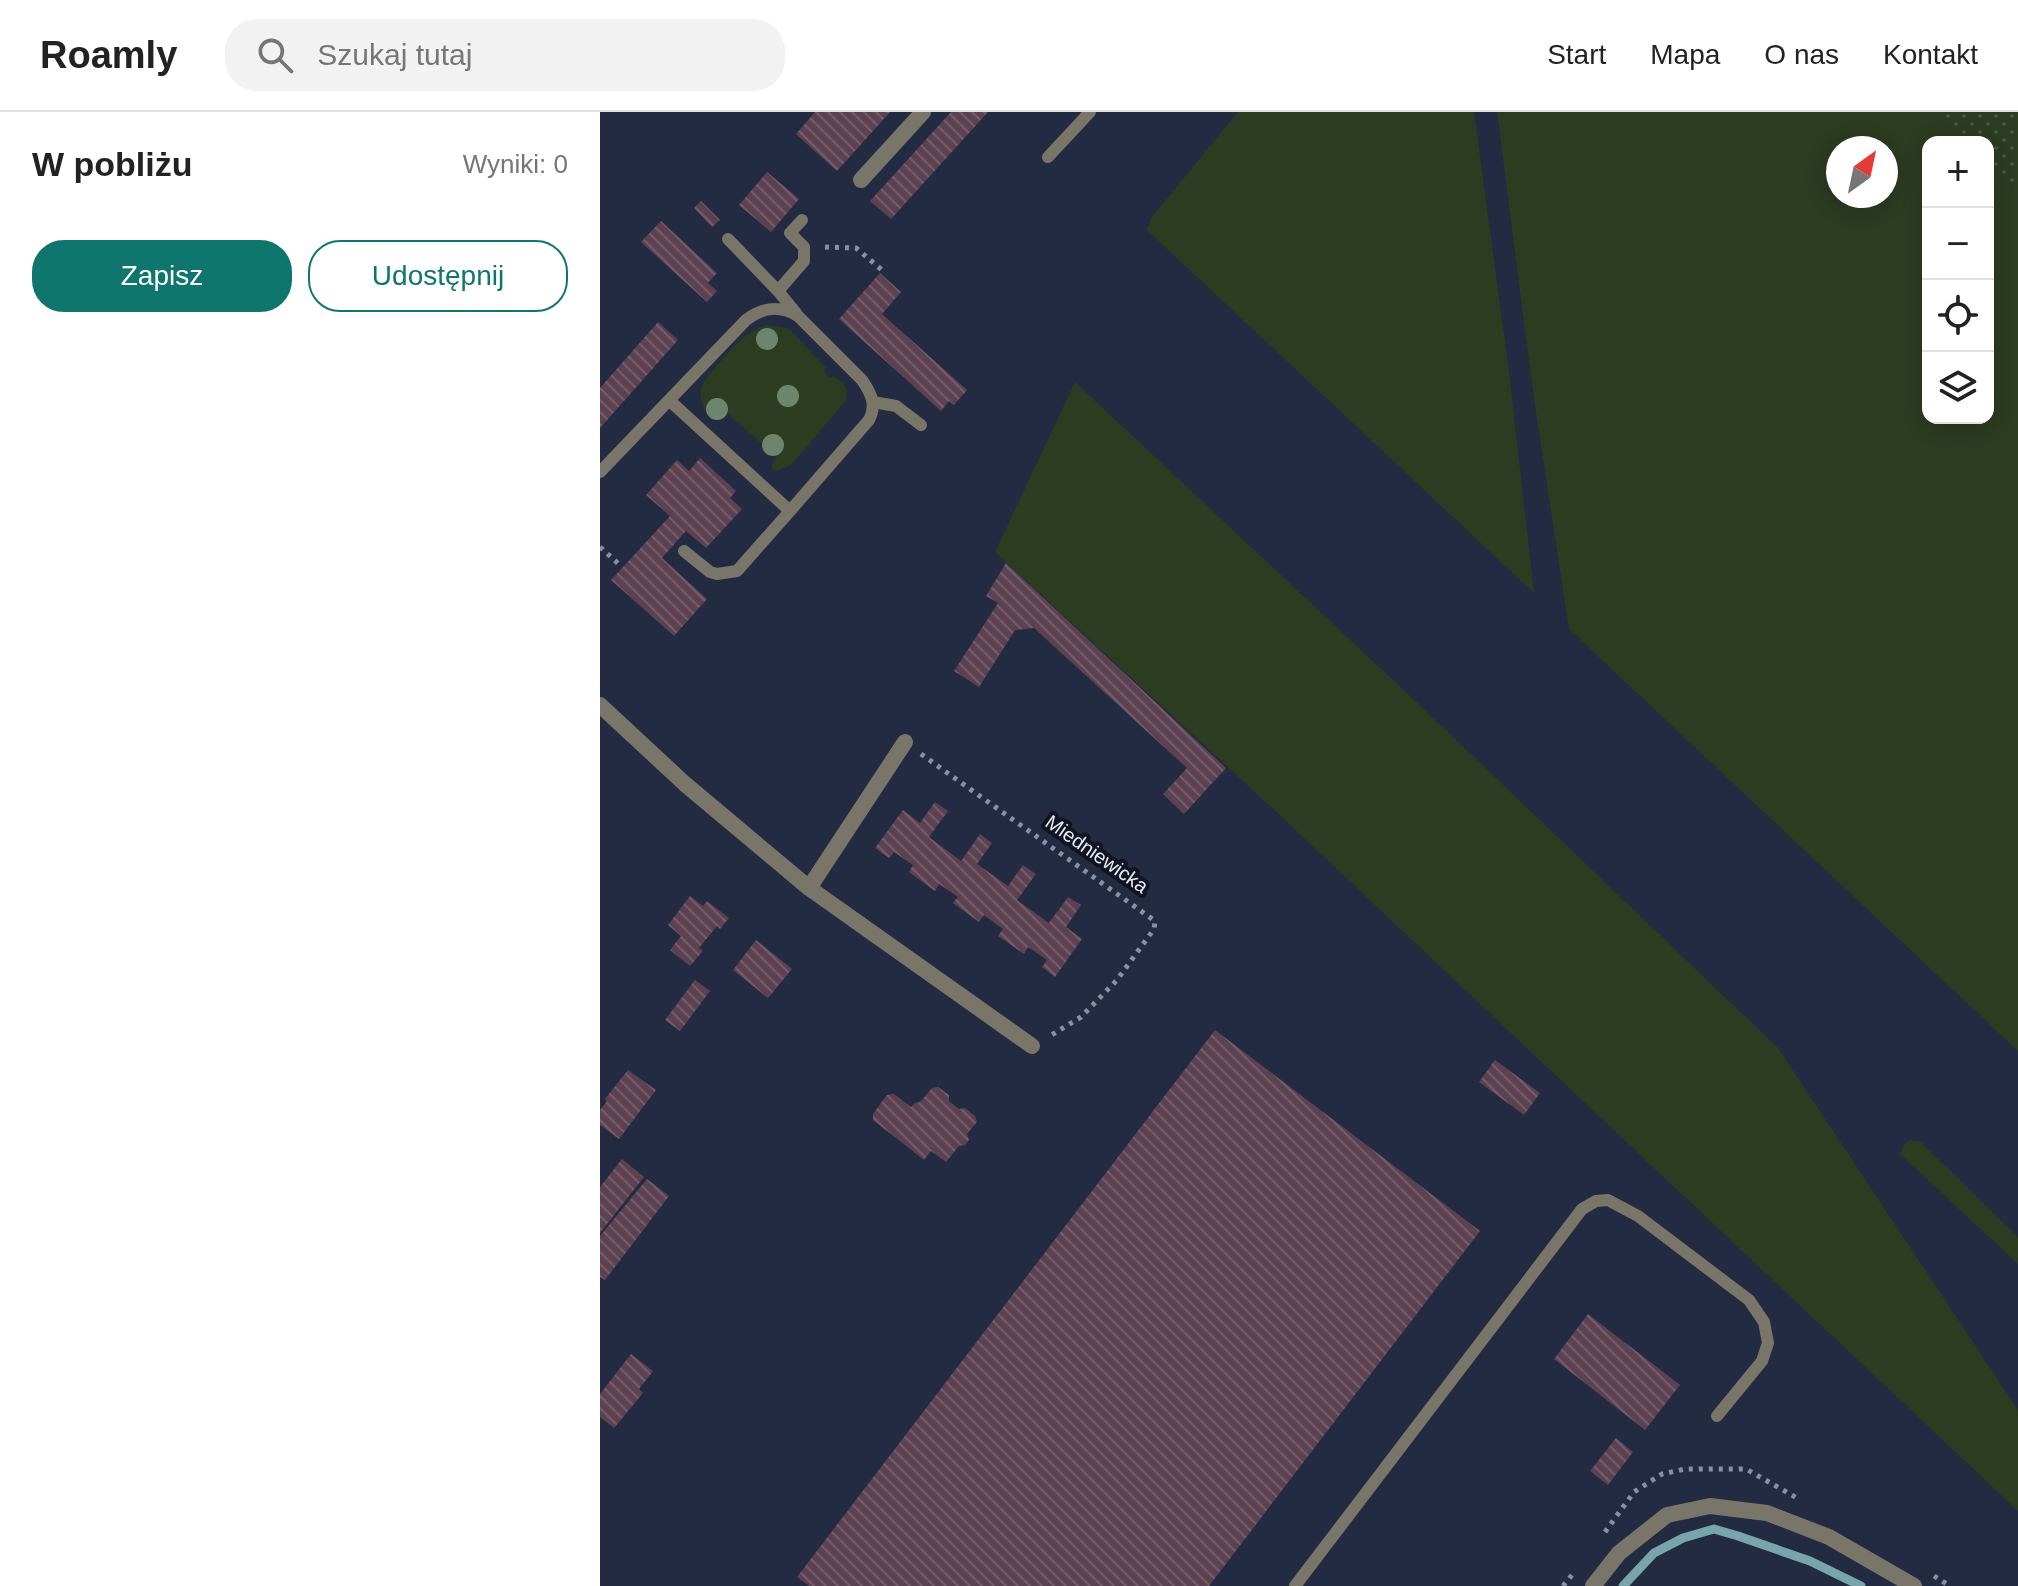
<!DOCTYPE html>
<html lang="pl">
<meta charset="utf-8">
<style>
body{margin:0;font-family:Helvetica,sans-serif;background:#f2f2f2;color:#222}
.controls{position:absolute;right:24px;top:24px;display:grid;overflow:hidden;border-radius:16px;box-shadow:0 4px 20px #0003}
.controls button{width:72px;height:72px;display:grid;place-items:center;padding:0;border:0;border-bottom:2px solid #e0e0e0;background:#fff;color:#222;font:40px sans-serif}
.compass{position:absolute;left:1226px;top:24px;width:72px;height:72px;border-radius:50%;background:#fff;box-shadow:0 4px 20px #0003;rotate:33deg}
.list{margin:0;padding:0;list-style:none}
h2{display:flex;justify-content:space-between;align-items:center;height:104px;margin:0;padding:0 32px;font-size:34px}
h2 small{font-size:26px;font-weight:400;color:#767676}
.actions{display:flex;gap:16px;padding:24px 32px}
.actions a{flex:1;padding:18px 0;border:2px solid #0f766e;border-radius:32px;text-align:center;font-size:28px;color:#0f766e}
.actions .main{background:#0f766e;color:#fff}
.icon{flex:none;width:44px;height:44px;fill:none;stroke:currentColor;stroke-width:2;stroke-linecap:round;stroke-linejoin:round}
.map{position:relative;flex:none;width:1418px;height:1474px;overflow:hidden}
header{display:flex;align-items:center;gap:48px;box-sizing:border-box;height:112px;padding:0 40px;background:#fff;border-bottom:2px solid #e0e0e0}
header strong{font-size:38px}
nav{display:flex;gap:44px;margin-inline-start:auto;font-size:28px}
.search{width:560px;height:72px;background:#f2f2f2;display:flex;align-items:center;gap:20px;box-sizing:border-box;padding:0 28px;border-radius:32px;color:#767676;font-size:30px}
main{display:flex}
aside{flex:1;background:#fff}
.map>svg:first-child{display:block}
</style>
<header>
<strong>Roamly</strong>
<div class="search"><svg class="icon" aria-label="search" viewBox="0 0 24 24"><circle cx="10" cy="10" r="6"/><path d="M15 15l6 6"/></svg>Szukaj tutaj</div>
<nav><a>Start</a><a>Mapa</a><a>O nas</a><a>Kontakt</a></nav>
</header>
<main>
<aside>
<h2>W pobliżu<small>Wyniki: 0</small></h2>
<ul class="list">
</ul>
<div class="actions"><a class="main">Zapisz</a><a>Udostępnij</a></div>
</aside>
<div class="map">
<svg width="1418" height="1474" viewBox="0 0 1418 1474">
<defs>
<pattern id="garden-dots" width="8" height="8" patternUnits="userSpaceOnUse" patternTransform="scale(2)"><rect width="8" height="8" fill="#2c3c20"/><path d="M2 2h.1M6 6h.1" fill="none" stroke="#4a5841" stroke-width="1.8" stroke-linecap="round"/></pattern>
<pattern id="building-back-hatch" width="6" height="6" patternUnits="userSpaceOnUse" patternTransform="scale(2)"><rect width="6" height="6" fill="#5d4150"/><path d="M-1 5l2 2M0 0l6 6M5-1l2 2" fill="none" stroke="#745d6a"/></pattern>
</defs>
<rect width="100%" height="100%" fill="#232b42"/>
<!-- grass -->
<path fill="#2c3c20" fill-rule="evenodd" d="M638 0H874L909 260 934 481 547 118 551 106Z
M897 0H1330L1362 30H1328V306H1388V55L1418 83V939L969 517 934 287ZM1238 36H1286V84H1238Z
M166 213 188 216 226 255 224 260 229 265 235 264C243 272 249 276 246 288L192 352 177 359 172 357V352L177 345 125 299 113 308C102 299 97 283 104 269 121 250 140 221 166 213Z
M475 270 827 600 1178 936 1418 1298V1399L670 694 395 440Z
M1310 1028 1320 1029 1418 1125V1152L1300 1042 1305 1031Z"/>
<!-- garden -->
<path fill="url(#garden-dots)" d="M1330 0H1418V83L1388 55V30H1362Z"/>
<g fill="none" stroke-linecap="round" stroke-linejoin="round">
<!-- stream -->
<path stroke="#78a4ae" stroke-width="9" d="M1023 1474 1054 1441 1083 1426 1114 1417 1138 1424 1210 1449 1261 1474"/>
</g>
<!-- building -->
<path fill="url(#building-back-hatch)" d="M215 0H290L237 59 196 22Z
M351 0H388L291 107 270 89Z
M167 60 199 87 171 120 139 93Z
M101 89 120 108 112 115 94 96Z
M61 109 117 161 108 171 117 179 107 190 41 130Z
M280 161 301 180 282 202 367 278 354 293 349 289 341 299 239 207Z
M58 210 78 228 0 316V276Z
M100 346 136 379 130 386 142 397 106 436 86 419 62 446 107 487 74 524 11 468 70 404 46 383 77 348 89 359Z
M406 451 626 656 584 702 563 682 587 656 434 516 415 518 379 575 354 559 398 491 386 484Z
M335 690 348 699 329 725 361 749 380 722 392 731 377 752 408 774 423 753 436 762 417 788 449 811 468 785 481 793 466 815 482 827 455 865 442 855 447 848 428 835 424 842 398 824 403 817 384 803 379 810 353 791 358 785 339 772 335 779 309 760 313 753 294 740 289 746 275 736 303 698 320 711Z
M90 784 103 794 107 789 129 806 120 817 117 814 99 836 103 839 90 854 70 838 81 824 68 813Z
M156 828 192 857 168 886 133 858Z
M95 868 110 879 80 919 65 908Z
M615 918 880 1119 609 1474H209L197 1465Z
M895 948 940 981 924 1003 879 970Z
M28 958 56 978 19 1027 0 1013V998L7 989 5 987Z
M338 975 349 983V989L359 997 365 996 375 1004 377 1010 367 1022 369 1028 365 1033 359 1034 346 1050 331 1039 324 1048 273 1008V1002L287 983 294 982 311 995 315 991 320 990 332 976Z
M22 1047 44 1065 0 1121V1075Z
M47 1067 69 1084 5 1168 0 1165V1124Z
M988 1202 1080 1273 1045 1318 954 1247Z
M31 1242 53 1259 39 1277 43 1281 14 1316 0 1305V1282Z
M1016 1326 1033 1340 1008 1373 990 1359Z"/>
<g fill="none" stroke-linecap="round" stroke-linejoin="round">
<!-- path -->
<path stroke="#8990a4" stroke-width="5" stroke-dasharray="4 6" stroke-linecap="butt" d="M225 135 256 136 282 158
M0 435 22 455
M321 642 555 809 554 817 517 868 481 905 450 924
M1005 1420 1034 1380 1062 1362 1085 1357H1146L1197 1386
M1334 1464 1350 1474
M963 1474 972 1463"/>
<!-- service -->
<path stroke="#797669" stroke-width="12" d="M448 45 490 0
M128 127 178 179 196 201
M178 179 204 149V135L190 121 202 108
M273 290 296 294 321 313
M0 360 146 208C163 195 179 193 198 204L262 268C271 281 277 293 269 308L190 399 70 289
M84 439 110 460 117 462 137 459 190 399
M695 1474 982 1097 996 1089 1008 1088 1038 1104 1149 1188 1164 1210 1168 1231 1162 1249 1117 1304"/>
<!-- minor -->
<path stroke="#797669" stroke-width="16" d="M261 68 323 0
M0 593 85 672 209 776 432 934
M209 776 305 630
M993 1474 1019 1441 1067 1403 1110 1394 1167 1401 1229 1425 1314 1474"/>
</g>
<!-- trees -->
<g fill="#6e856d">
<circle cx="167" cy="227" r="11"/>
<circle cx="188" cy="284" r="11"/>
<circle cx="117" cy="297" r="11"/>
<circle cx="173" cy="333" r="11"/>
</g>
<g text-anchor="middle" stroke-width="8" stroke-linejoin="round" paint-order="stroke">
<!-- street labels -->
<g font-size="20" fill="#e5ebfb" stroke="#10141f">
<text transform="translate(497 742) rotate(35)" y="7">Miedniewicka</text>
</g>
</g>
</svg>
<div class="controls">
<button>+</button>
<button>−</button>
<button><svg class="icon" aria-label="locate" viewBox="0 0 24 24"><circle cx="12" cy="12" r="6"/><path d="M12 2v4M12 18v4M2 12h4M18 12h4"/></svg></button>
<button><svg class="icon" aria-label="layers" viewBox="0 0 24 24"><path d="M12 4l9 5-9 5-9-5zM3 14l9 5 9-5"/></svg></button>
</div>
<svg class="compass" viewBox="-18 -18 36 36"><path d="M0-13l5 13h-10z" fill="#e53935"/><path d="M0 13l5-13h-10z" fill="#767676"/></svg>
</div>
</main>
